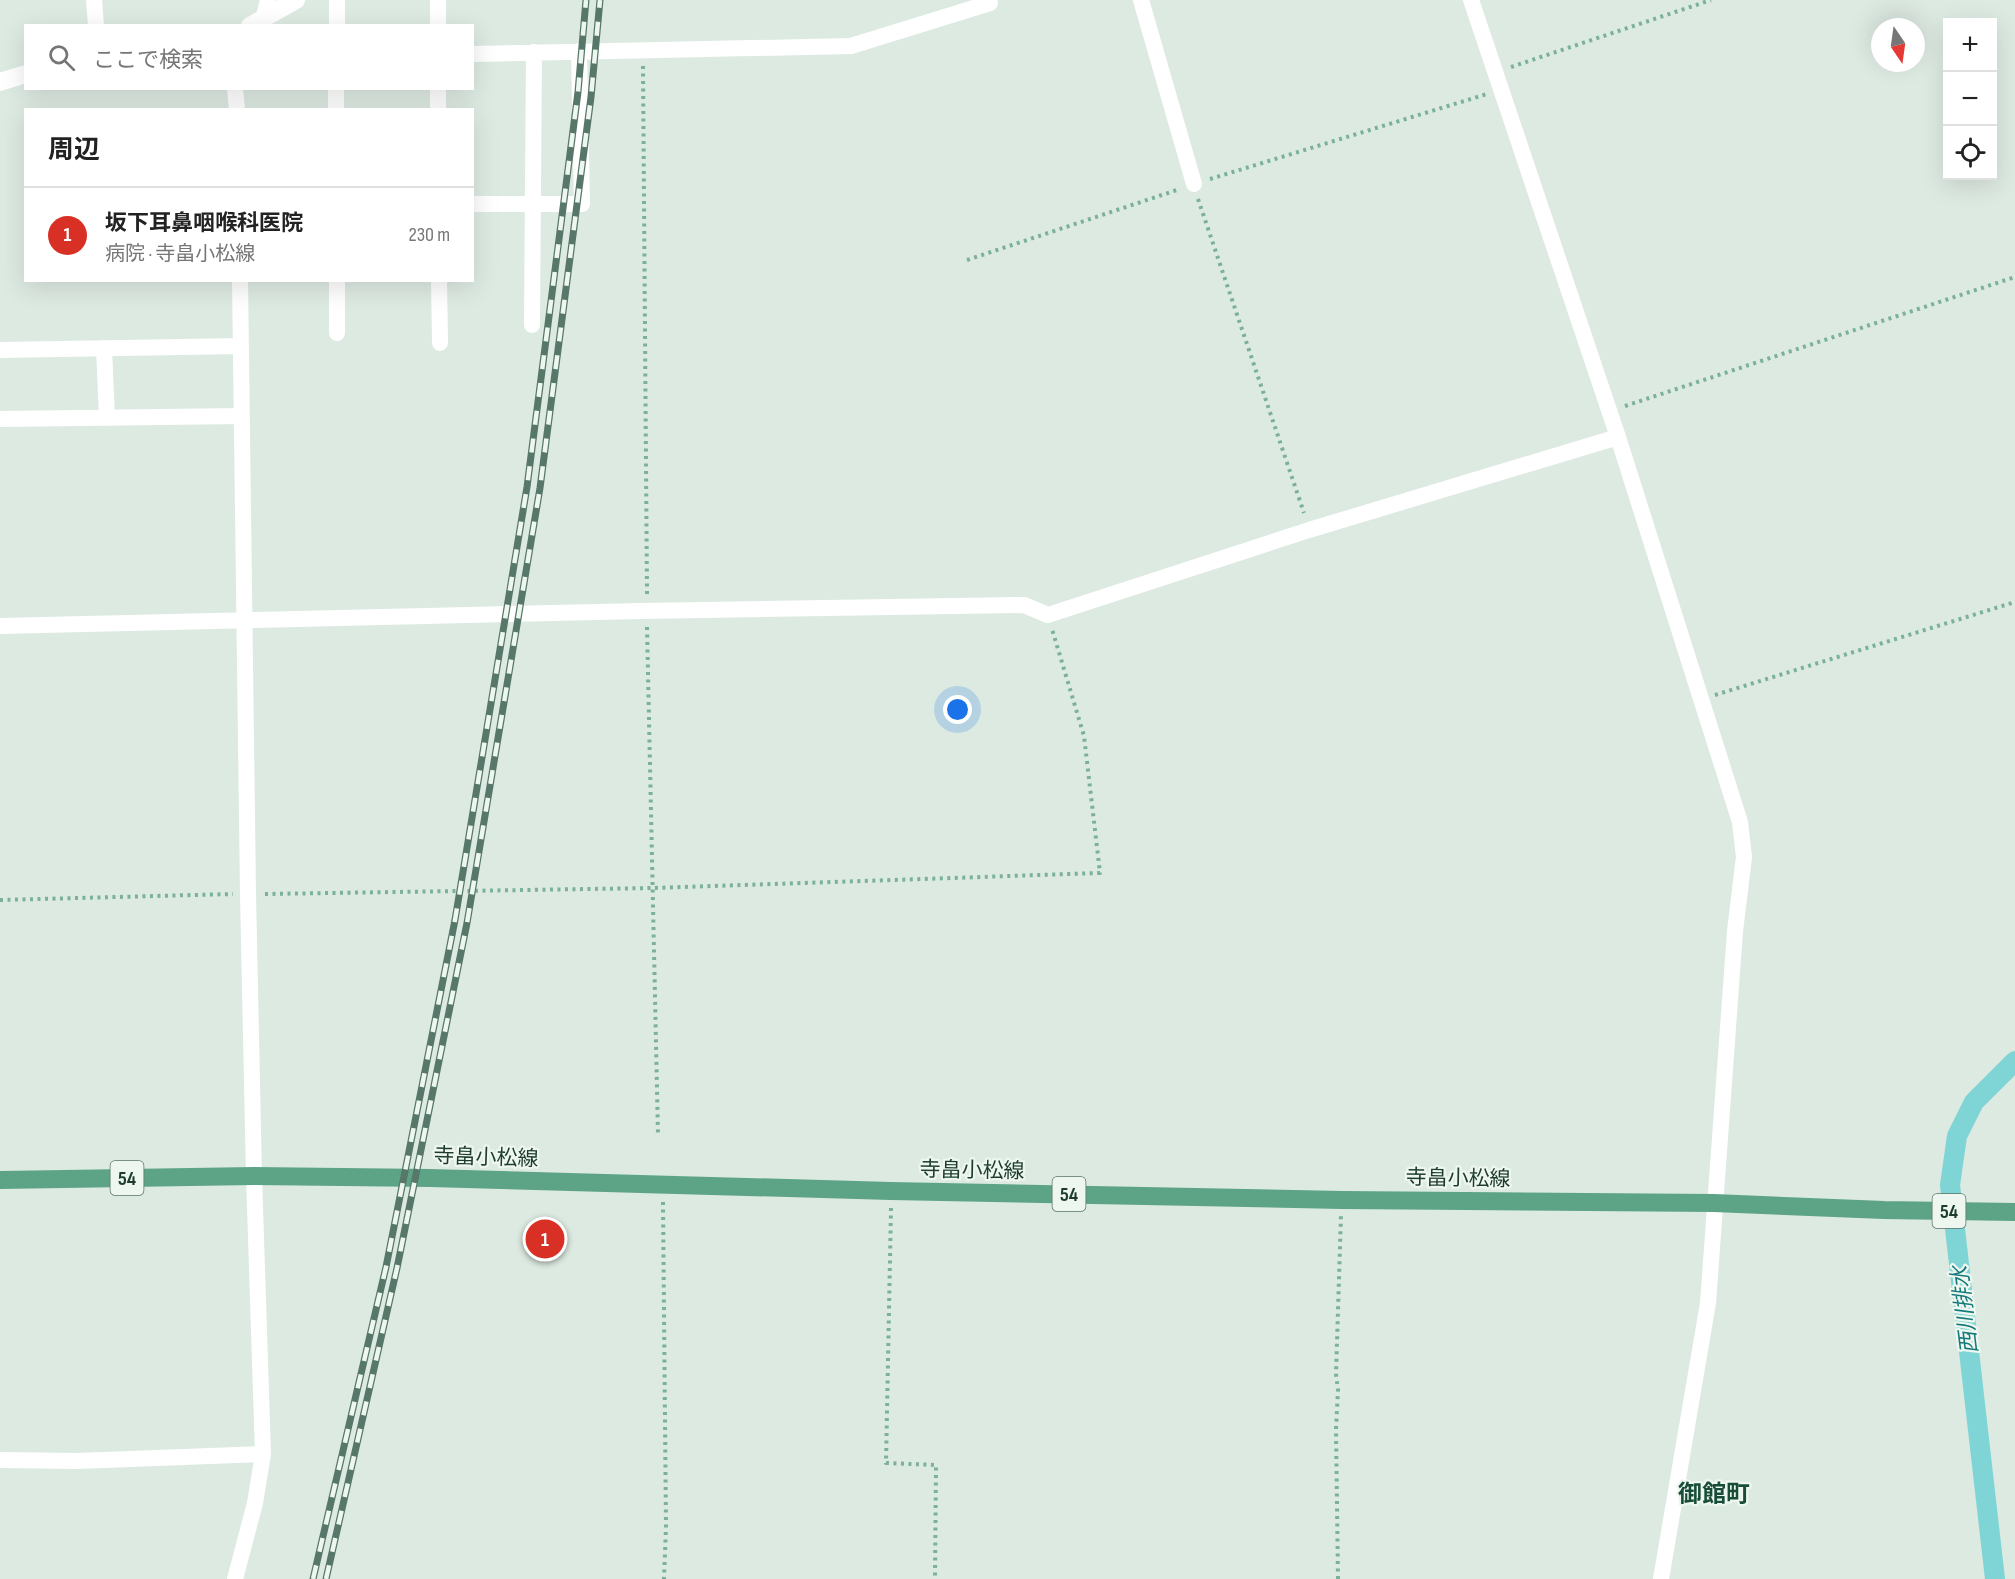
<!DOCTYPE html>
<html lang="ja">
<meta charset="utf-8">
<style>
body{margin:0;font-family:"Sofia Sans Condensed","Noto Sans JP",sans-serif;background:#f6f6f6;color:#222}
.controls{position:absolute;right:18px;top:18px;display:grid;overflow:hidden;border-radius:0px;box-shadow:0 6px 24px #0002}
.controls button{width:54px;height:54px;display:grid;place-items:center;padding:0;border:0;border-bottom:2px solid #e0e0e0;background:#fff;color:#222;font:30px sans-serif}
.compass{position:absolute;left:1871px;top:18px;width:54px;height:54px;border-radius:50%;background:#fff;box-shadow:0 6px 24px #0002;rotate:167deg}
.you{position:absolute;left:958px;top:710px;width:21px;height:21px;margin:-15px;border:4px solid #fff;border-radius:50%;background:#1a73e8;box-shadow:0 0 0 9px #1a73e833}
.badge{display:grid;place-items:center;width:39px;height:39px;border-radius:50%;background:#d93025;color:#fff;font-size:20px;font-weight:700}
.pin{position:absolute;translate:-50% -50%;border:3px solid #fff;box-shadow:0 2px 6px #0006}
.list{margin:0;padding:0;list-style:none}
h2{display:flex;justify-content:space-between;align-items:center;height:78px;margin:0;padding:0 24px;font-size:26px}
h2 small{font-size:20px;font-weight:400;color:#767676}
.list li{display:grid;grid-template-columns:39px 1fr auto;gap:18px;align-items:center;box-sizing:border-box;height:96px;padding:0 24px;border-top:2px solid #e0e0e0}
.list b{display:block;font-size:22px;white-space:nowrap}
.list p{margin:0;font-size:20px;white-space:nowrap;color:#767676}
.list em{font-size:20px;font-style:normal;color:#767676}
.icon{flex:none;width:33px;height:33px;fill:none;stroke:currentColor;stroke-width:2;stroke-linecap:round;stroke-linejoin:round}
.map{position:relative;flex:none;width:2015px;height:1579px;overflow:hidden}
.search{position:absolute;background:#fff;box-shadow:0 6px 24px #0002;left:24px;top:24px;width:450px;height:66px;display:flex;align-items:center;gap:15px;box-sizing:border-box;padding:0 21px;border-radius:0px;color:#767676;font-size:22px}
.panel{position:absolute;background:#fff;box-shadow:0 6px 24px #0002;left:24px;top:108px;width:450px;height:174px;border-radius:0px}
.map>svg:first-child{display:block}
</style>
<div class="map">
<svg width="2015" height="1579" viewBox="0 0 2015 1579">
<rect width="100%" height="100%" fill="#ddeae2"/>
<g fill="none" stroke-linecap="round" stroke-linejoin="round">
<!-- canal -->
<path stroke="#7fd5d5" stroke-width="20" d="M1995 1579 1950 1185 1957 1136 1974 1102 2015 1061"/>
<!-- path -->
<path stroke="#7ab198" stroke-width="4" stroke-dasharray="3 4.5" stroke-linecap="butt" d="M643 66 647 595
M1511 67 1711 0
M1210 179 1487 94
M1198 199 1304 513
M967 260 1180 189
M1625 406 2015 277
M647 627 658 1135
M1715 695 2015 602
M265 894 654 888 1100 873 1084 736 1052 629
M0 900 233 894
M663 1202 666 1527 664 1579
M891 1208 886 1463 936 1465 935 1579
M1338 1579 1336 1429 1338 1390 1336 1374 1341 1215"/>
<!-- minor -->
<path stroke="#fff" stroke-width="16" d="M94 0 96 26
M438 0V26
M1141 0 1194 184
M1471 0 1618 437 1740 822 1744 857 1735 931 1708 1303 1661 1579
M264 16 268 0
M337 26V0
M472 54 851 46 990 3
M235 88 237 110
M336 88V110
M438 88V110
M472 204H582L579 51
M337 280V333
M439 280 440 343
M532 325 534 52
M104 348 107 418
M0 350 241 346
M0 419 242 416
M0 626 641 611 1024 605 1048 615 1309 530 1618 437
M0 1460 77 1461 263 1454
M235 1579 255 1503 263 1454 254 1176 248 894 240 280"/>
<!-- secondary -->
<path stroke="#fff" stroke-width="18" d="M250 26 296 0
M0 82 26 74"/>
<!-- primary -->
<path stroke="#5da487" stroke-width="18" d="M0 1180 254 1176 430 1178 891 1191 1342 1200 1714 1203 1884 1210 2015 1212"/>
<defs>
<path id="rail" d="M313 1579 386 1267 455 920 527 487 578 92 586 0
M326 1579 397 1268 467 923 540 488 591 97 600 0"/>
</defs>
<!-- rail casing -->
<use href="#rail" stroke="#57776a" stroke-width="7"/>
<!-- rail -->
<use href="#rail" stroke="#edf7f0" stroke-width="4.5" stroke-dasharray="14" stroke-linecap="butt"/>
</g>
<g text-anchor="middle" stroke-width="4.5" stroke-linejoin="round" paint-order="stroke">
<!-- shield labels -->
<g fill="#edf7f0" stroke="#5b7368" stroke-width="1.5">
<rect x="110.5" y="1161" width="33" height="34" rx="4.5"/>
<rect x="1052.5" y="1177" width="33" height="34" rx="4.5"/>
<rect x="1932.5" y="1194" width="33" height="34" rx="4.5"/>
</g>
<g font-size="20" font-weight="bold" fill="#1d3b2e">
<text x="127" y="1185">54</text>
<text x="1069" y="1201">54</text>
<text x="1949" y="1218">54</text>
</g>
<!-- street labels -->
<g font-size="21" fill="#1d3b2e" stroke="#edf7f0">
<text transform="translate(486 1157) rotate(2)" y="7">寺畠小松線</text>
<text transform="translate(972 1170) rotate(1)" y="7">寺畠小松線</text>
<text transform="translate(1458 1178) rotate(1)" y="7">寺畠小松線</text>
</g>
<!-- water labels -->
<g font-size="22" font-style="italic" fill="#13797b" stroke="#edf7f0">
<text transform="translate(1964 1310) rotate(-97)" y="8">西川排水</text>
</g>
<!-- quarter labels -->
<g font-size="24" font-weight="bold" fill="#184e39" stroke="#edf7f0">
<text x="1714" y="1502">御館町</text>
</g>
</g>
</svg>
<div class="controls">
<button>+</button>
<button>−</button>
<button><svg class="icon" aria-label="locate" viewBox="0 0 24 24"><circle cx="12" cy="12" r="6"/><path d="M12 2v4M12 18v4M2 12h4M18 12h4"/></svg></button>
</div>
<svg class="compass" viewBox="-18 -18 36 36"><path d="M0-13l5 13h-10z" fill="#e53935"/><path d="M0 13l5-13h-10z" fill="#767676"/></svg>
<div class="you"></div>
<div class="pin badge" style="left:545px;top:1239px">1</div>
<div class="search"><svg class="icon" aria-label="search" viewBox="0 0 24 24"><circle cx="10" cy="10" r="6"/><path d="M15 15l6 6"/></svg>ここで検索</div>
<section class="panel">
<h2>周辺<small></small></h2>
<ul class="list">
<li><span class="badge">1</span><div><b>坂下耳鼻咽喉科医院</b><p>病院 · 寺畠小松線</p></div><em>230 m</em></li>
</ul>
</section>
</div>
